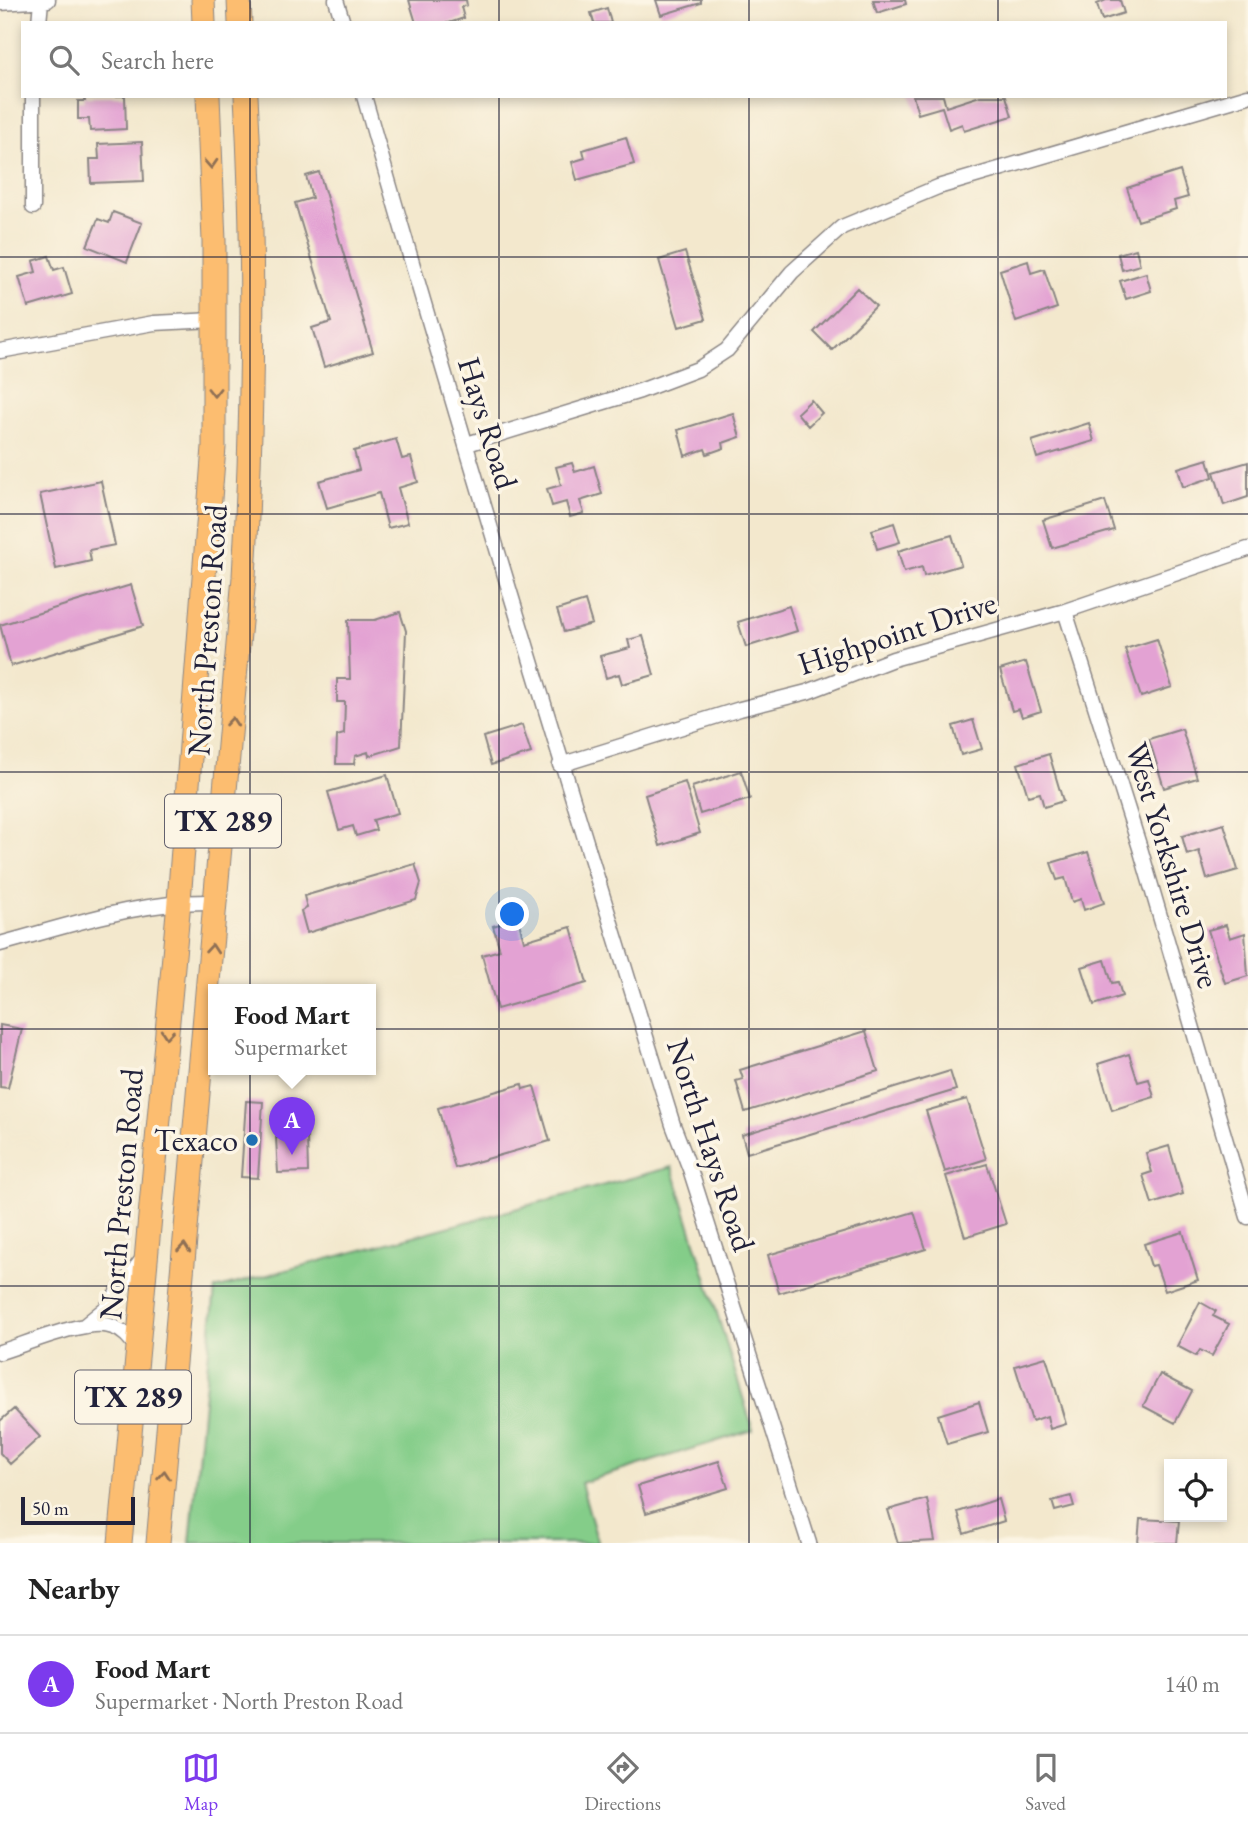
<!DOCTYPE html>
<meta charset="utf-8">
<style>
body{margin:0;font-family:"EB Garamond",serif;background:#f2f2f2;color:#222}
.controls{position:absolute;right:21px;bottom:21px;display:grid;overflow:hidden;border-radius:0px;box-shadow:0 4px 10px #0003}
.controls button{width:63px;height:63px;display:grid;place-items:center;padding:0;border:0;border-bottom:2px solid #e0e0e0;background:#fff;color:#222;font:35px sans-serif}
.scale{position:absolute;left:21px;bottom:18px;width:114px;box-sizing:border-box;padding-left:7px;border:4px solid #22223b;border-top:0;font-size:19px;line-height:24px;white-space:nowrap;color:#22223b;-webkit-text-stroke:5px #fcf5e5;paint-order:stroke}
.you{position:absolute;left:513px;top:915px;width:24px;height:24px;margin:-18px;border:5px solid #fff;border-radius:50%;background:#1a73e8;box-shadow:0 0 0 10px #1a73e833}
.badge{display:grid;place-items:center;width:46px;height:46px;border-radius:50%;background:#7c3aed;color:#fff;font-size:23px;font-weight:700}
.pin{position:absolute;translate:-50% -58px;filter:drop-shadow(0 2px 4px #0008)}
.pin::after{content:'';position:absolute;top:37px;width:24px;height:21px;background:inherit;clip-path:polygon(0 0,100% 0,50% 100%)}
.popup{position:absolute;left:208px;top:984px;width:168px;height:91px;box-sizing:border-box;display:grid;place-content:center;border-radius:0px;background:#fff;filter:drop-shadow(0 2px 5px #0005);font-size:23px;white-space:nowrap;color:#767676}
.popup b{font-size:26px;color:#222}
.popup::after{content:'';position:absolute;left:50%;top:100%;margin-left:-14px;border:14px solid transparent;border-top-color:#fff}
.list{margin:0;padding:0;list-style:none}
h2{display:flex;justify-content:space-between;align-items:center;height:91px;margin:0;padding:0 28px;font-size:30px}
h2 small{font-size:23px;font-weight:400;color:#767676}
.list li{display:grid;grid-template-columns:46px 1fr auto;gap:21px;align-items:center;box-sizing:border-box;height:98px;padding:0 28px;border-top:2px solid #e0e0e0}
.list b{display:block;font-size:26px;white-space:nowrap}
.list p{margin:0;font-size:23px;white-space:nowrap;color:#767676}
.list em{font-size:23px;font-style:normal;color:#767676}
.icon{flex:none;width:38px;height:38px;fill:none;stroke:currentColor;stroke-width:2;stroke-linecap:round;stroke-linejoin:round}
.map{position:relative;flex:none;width:1248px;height:1543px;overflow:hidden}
.search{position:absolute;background:#fff;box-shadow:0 4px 10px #0003;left:21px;right:21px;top:21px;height:77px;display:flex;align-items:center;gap:18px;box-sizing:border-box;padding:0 24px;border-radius:0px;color:#767676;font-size:26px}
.sheet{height:189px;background:#fff}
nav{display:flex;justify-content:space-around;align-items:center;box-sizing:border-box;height:98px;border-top:2px solid #e0e0e0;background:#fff;font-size:19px;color:#767676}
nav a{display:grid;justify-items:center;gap:4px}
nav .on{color:#7c3aed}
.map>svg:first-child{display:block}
</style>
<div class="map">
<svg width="1248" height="1543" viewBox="0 0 1248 1543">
<rect width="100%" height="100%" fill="#fcf5e5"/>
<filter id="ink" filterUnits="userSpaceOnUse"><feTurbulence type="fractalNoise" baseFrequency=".0143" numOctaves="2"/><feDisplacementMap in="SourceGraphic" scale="14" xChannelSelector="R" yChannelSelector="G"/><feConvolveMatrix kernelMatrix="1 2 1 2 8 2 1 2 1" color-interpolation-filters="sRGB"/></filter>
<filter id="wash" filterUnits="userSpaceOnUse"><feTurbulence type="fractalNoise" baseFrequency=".00686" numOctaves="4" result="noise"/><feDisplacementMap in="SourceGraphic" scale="28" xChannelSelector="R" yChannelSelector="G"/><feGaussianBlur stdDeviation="1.57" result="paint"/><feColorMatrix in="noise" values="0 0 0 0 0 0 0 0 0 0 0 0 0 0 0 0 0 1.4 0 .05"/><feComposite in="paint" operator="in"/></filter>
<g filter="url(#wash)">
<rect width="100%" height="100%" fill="#f3e8cd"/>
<!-- green -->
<path fill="#84cd89" stroke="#537862" stroke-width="2" d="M672 1167 753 1430 581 1483 598 1543H190L215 1289Z"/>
<g id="blocks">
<!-- building -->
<path fill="#e3a2d3" d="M409 0H466L467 5 461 7 464 18 449 23H416Z
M656 0H701V3L661 15Z
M873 0H905L906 4 877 13Z
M1106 0H1120L1124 13 1102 20 1097 4Z
M607 8 611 23H594L591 13Z
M84 96H125L126 129 90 131 89 119H78V101H85Z
M913 96H943L946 107 980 96H1006L1012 116 964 131 962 124 949 129 942 107 918 114Z
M626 137 634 164 577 180 572 162 585 158 583 150Z
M142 142 144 181 91 183 90 159H99L98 144Z
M1180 171 1188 197 1174 201 1176 209 1138 221 1127 188Z
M319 172 373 352 324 367 312 328 331 322 295 203 312 198 306 176Z
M113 212 142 223 127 262 87 246 98 219 109 223Z
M1136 249 1140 265 1122 270 1118 254Z
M685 252 706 319 679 327 659 260Z
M49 256 54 270 64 267 72 294 28 307 19 277 36 272 33 261Z
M1028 261 1031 273 1044 269 1057 308 1016 322 1000 270Z
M1146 273 1151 291 1126 299 1120 281Z
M857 288 876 306 832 350 814 332Z
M811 400 822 413 808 426 797 413Z
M733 413 740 437 723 443 724 448 707 454 705 449 685 456 678 430Z
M1089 423 1094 441 1037 458 1032 441Z
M396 439 402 459 411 457 418 482 398 488 408 523 388 528 379 493 327 508 319 481 359 470 354 451Z
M1208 459 1213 477 1183 487 1178 468Z
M1248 462V497L1224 505 1214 472Z
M572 463 575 472 594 466 602 494 580 501 584 513 570 517 566 502 552 506 547 489 561 485 556 467Z
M101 481 115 545 89 550 91 561 56 569 40 494Z
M1105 501 1114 530 1052 548 1043 520Z
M894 523 900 542 877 549 872 530Z
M952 535 961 565 924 576 922 567 904 572 898 551Z
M131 585 143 626 11 666 0 625Z
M585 601 592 624 564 632 557 610Z
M789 606 797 631 746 647 738 622Z
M400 612 406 631 401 746 369 756 368 752 355 756 354 764H336L337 736 344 734 345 702H337V679H350L348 620H375Z
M643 636 654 675 622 684 619 674 606 678 600 656 630 648 628 640Z
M1157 639 1172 687 1141 697 1125 649Z
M1026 662 1041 711 1022 717 1019 709 1012 711 1000 670Z
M973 720 982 749 961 755 953 726Z
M522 725 531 753 491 765 483 737Z
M1182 729 1197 778 1164 788 1149 739Z
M1049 754 1063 801 1044 807 1040 793 1028 796 1018 764Z
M741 771 750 799 700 814 692 787Z
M387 775 398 813 373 820 376 830 356 836 353 826 339 830 328 792Z
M685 782 700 833 660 846 645 795Z
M1224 824 1238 870 1207 879 1199 851 1187 855 1182 836Z
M1088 852 1104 903 1084 910 1081 899 1072 902 1065 878 1057 880 1051 863Z
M415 864 421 883 416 900 307 933 301 911 307 908 304 896Z
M518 919 524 941 571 927 587 983 497 1009 482 955 500 950 493 926Z
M1226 925 1230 938 1245 933 1248 976 1225 983 1208 930Z
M1105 960 1112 983 1118 982 1122 996 1094 1005 1082 967Z
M0 1025 22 1029 8 1088 0 1087Z
M866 1031 878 1071 745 1112 736 1081 743 1079 740 1070Z
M1129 1054 1138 1082 1149 1079 1154 1097 1112 1110 1098 1064Z
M950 1071 956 1090 747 1153 742 1135Z
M522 1084 523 1089 534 1086 550 1141 455 1168 438 1108Z
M967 1099 986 1159 945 1172 926 1111Z
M246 1101 263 1102 258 1178 241 1177Z
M307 1136 308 1172 278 1173 276 1138Z
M1169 1146 1183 1194 1152 1204 1143 1175 1152 1172 1146 1153Z
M987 1164 1006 1224 965 1237 946 1176Z
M914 1212 926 1249 779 1293 768 1255Z
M1183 1232 1198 1280 1165 1291 1156 1265 1151 1266 1144 1244Z
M1200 1302 1216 1311 1213 1316 1229 1324 1212 1356 1200 1350 1196 1356 1177 1346Z
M1046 1357 1066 1424 1050 1429 1047 1416 1032 1421 1015 1366Z
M1160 1374 1192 1391 1175 1423 1143 1406Z
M979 1402 988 1432 947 1444 938 1415Z
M14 1409 40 1437 10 1464 0 1453V1421Z
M719 1461 728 1488 646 1513 638 1486Z
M1071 1496 1074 1506 1055 1511 1052 1501Z
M927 1499 935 1541 898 1543 888 1510Z
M998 1499 1004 1521 964 1534 958 1512Z
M1140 1519 1179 1521 1177 1543H1138Z"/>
</g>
</g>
<g filter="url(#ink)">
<use href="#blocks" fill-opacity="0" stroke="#8a8584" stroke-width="2"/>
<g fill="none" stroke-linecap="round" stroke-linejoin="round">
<defs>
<path id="minor" d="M336 0 343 23
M0 3 48 0
M39 23 41 1
M33 96V207
M364 96C462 441 568 783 673 1125L690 1169 809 1543
M0 351 154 323 214 320
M467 444 640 391 698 369 727 350 792 272 842 227 938 187 1248 96
M1065 611 1140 848 1248 1217
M560 765 740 709 807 692 893 659 1065 611 1248 549
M0 944C71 925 142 900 216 902
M84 1326 106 1308 144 1257
M0 1352C27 1344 88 1317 113 1327 124 1330 131 1340 138 1349"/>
<path id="primary" d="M203 0 204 23
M239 0 240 23
M120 1543 179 901 214 447V241L208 96
M158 1543 244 577C253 417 255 257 246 96"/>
</defs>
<!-- minor casing -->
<use href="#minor" stroke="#8a8584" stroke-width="17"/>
<!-- primary casing -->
<use href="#primary" stroke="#8a8584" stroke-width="25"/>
<!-- minor -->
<use href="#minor" stroke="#fff" stroke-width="14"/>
<!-- primary -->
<use href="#primary" stroke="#fcbd6f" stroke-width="23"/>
</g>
<!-- one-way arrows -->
<defs><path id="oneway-chevron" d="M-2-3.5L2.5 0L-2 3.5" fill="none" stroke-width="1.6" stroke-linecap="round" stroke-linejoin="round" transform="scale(1.75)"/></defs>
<g stroke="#8f7055">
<use href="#oneway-chevron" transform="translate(211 164) rotate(87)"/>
<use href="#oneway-chevron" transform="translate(214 392) rotate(90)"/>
<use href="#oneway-chevron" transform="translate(232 722) rotate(-85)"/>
<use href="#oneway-chevron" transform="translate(212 949) rotate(-85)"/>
<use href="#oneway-chevron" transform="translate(167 1034) rotate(95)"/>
<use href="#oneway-chevron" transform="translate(184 1248) rotate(-85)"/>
<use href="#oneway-chevron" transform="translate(164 1475) rotate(-85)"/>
</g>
</g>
<!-- grid -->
<path fill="none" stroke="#22223b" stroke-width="2" stroke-opacity="0.55" d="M250 0V23M499 0V23M749 0V23M998 0V23M250 96V1543M499 96V1543M749 96V1543M998 96V1543M0 257H1248M0 514H1248M0 772H1248M0 1029H1248M0 1286H1248"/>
<!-- markers -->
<circle fill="#1f6fb2" stroke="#fcf5e5" stroke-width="2.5" cx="252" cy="1140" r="7"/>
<g text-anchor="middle" stroke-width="7" stroke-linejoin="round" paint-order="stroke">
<!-- shield labels -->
<g fill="#fcf5e5" stroke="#63616e" stroke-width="2">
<rect x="165" y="794.5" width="116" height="53" rx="5"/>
<rect x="75" y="1370.5" width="116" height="53" rx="5"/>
</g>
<g font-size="30" font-weight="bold" fill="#22223b">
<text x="223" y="831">TX 289</text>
<text x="133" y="1407">TX 289</text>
</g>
<!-- street labels -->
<g font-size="32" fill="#22223b" stroke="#fcf5e5">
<text transform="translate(488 423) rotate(73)" y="11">Hays Road</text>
<text transform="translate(207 630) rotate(-86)" y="11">North Preston Road</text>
<text transform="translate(897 633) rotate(-18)" y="11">Highpoint Drive</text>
<text transform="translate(1173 865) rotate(73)" y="11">West Yorkshire Drive</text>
<text transform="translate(711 1145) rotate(72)" y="11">North Hays Road</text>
<text transform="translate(121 1194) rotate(-85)" y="11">North Preston Road</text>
</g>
<!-- poi labels -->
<g font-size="32" fill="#22223b" stroke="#fcf5e5" text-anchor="end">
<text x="238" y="1151">Texaco</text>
</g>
</g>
</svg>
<div class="controls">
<button><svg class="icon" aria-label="locate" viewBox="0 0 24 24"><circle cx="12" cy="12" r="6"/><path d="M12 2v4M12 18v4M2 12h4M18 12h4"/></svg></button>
</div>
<div class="scale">50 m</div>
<div class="you"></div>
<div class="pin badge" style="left:292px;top:1155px">A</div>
<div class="popup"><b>Food Mart</b>Supermarket</div>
<div class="search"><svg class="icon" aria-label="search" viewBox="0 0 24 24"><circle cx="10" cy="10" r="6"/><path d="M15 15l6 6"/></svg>Search here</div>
</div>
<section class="sheet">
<h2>Nearby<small></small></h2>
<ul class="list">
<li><span class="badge">A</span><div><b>Food Mart</b><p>Supermarket · North Preston Road</p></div><em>140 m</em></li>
</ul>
</section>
<nav>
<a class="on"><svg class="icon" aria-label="map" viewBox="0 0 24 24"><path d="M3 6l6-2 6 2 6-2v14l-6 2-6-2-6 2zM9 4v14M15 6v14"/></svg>Map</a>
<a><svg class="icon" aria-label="directions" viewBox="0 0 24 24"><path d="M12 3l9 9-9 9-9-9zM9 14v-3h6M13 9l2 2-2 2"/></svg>Directions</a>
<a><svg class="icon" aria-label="saved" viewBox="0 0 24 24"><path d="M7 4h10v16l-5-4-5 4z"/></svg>Saved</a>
</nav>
